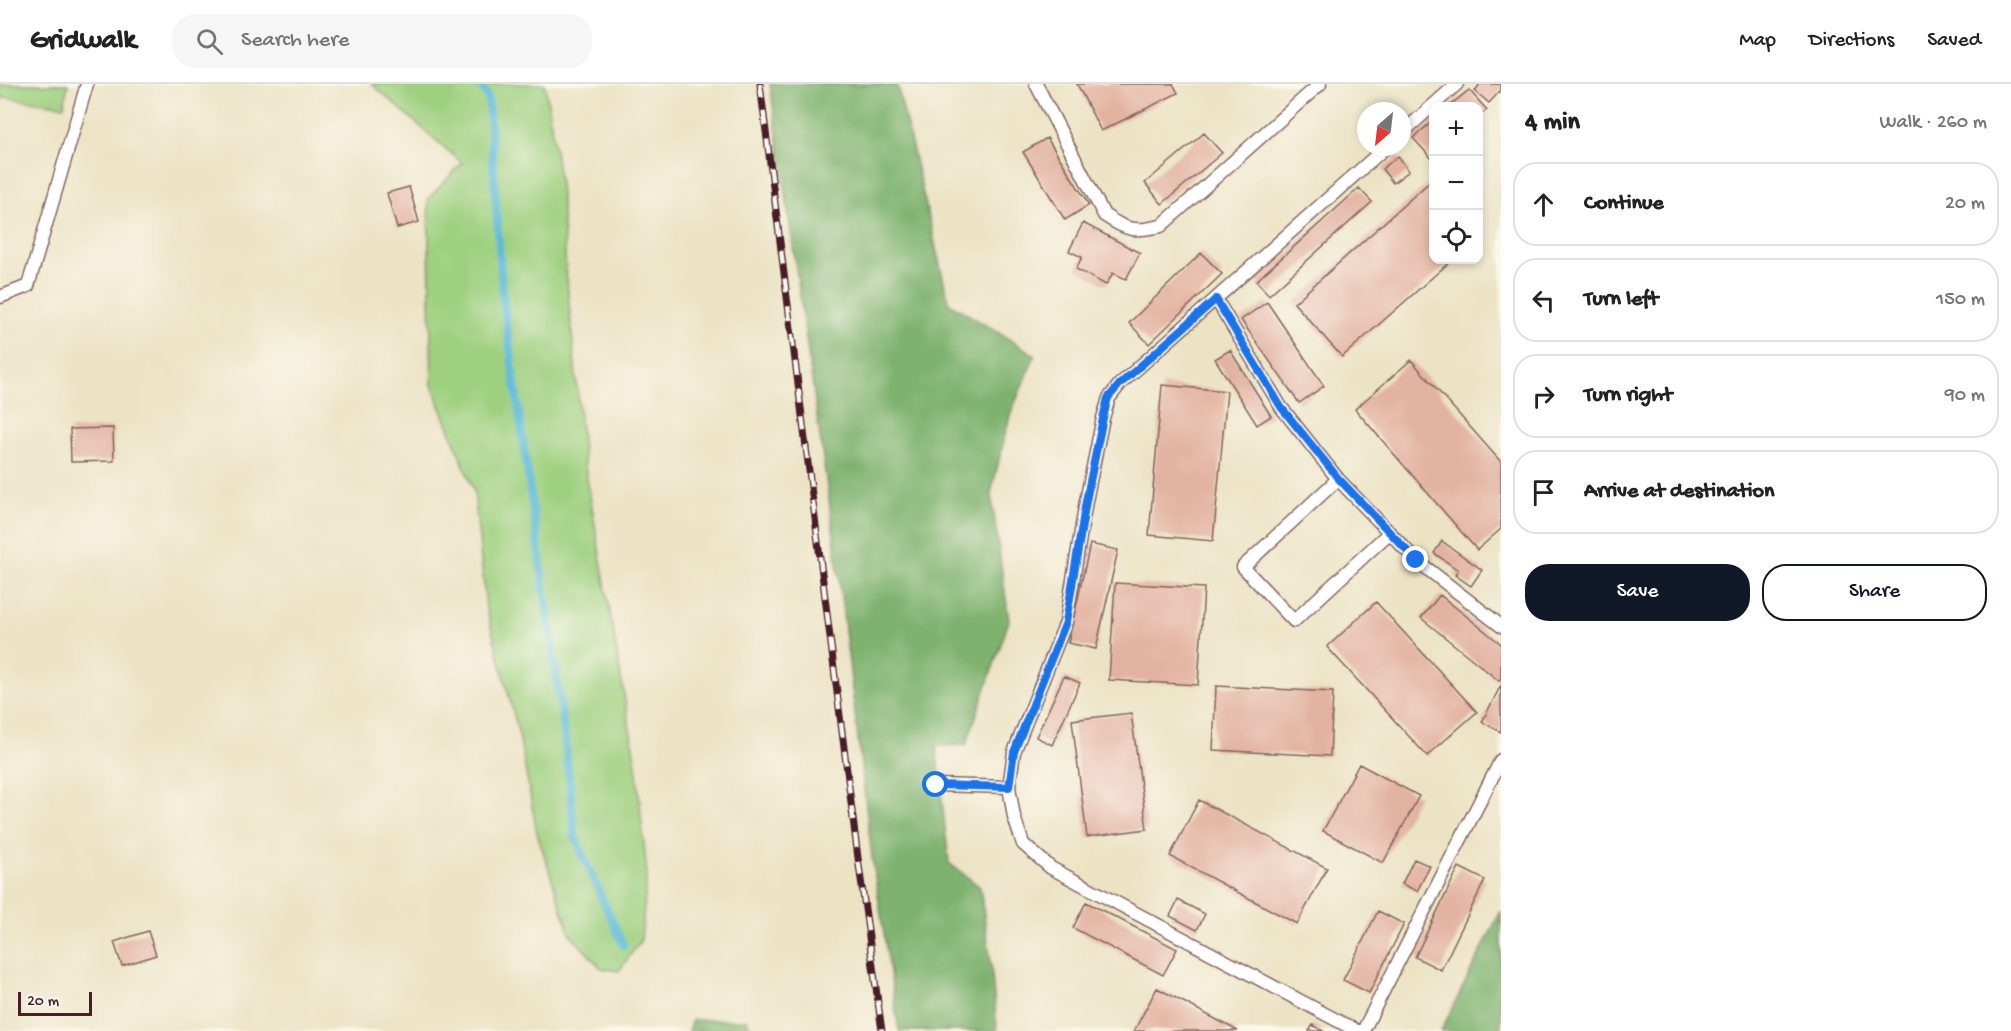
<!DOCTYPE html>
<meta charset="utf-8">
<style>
body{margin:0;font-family:"Gochi Hand",sans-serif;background:#f6f6f6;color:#222}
.controls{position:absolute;right:18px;top:18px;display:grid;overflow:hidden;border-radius:12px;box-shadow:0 3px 9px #0003}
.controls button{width:54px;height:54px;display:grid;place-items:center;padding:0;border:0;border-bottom:2px solid #e0e0e0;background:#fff;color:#222;font:30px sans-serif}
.compass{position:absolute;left:1357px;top:18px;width:54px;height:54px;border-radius:50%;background:#fff;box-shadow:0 3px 9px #0003;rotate:208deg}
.scale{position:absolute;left:18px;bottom:15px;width:74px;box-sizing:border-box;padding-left:6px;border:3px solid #4a1f2b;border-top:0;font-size:16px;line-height:21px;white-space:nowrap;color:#4a1f2b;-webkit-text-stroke:4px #fbf7ec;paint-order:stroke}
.stop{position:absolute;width:18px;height:18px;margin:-14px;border:4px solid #1a73e8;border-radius:50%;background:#fff}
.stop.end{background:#1a73e8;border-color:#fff;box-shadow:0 2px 6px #0008}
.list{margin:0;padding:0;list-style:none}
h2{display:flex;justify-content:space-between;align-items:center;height:78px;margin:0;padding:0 24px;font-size:26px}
h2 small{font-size:20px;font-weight:400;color:#767676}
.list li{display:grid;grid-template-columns:39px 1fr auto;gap:18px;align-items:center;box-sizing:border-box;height:84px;margin:0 12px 12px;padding:0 12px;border:2px solid #e0e0e0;border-radius:24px}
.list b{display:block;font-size:22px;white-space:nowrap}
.list em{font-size:20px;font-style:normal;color:#767676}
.actions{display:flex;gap:12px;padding:18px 24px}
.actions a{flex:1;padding:14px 0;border:2px solid #111827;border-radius:24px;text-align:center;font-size:21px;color:#111827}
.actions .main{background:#111827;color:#fff}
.icon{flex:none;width:33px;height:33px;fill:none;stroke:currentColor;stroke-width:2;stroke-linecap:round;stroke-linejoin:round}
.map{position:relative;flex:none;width:1501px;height:947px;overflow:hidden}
header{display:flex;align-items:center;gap:36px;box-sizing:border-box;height:84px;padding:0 30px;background:#fff;border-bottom:2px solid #e0e0e0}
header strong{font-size:28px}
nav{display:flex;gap:33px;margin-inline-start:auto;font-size:21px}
.search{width:420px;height:54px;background:#f6f6f6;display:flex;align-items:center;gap:15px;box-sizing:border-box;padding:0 21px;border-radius:24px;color:#767676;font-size:22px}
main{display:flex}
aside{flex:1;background:#fff}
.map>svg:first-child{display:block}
</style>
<header>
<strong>Gridwalk</strong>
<div class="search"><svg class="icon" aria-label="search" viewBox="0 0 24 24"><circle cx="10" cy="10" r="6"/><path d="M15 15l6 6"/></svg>Search here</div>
<nav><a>Map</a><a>Directions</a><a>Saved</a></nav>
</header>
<main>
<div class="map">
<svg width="1501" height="947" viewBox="0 0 1501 947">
<rect width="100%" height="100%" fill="#fbf7ec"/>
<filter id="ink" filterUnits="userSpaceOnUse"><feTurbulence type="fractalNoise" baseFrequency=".0167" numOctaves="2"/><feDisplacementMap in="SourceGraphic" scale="12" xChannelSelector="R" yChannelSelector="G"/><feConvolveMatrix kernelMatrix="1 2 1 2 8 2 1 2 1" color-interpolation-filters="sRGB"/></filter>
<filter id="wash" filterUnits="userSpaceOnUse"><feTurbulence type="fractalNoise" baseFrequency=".008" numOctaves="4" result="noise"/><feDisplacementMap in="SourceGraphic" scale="24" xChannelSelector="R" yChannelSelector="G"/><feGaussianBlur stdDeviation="1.35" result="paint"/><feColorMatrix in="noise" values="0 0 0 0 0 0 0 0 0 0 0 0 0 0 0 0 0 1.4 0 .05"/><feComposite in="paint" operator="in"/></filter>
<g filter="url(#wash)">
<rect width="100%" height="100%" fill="#ece3c4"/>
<!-- green -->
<path fill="#9ed07f" stroke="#747855" stroke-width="1.5" d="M0 0H68L64 22 3 13 0 20Z
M372 0H545L560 100 566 187 584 377 636 680 647 791 641 856 619 887 601 884 570 850 537 749 519 651 486 523 474 407 432 301 428 115 462 79Z"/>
<!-- forest -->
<path fill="#7eb26e" stroke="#64684c" stroke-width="1.5" d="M770 0H897L949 219 1035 271 1010 331 991 409 1009 537 966 661 936 662 949 779 980 803 991 880 997 947H899L872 773 833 445Z
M1501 827V947H1441Z
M692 936H747L752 947H688Z"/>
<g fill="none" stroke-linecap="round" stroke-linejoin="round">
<!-- stream -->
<path stroke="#5bbad9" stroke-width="8" d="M479 0 488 13 503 214 564 646 575 753 623 861"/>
</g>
<g id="blocks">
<!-- building -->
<path fill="#e3b3a1" d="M1077 0H1173L1178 9 1101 47Z
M1480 0H1501V6L1489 19 1475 7Z
M1469 6 1487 26 1478 33V22H1449Z
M1434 36V73L1432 75 1413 54Z
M1204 49 1222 69 1162 120 1145 99Z
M1047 54 1089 121 1065 136 1023 68Z
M1398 72 1409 87 1393 99 1382 85Z
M1434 94V176H1452L1342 273 1294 219Z
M409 103 419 138 397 144 387 109Z
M1359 104 1372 118 1269 211 1256 197Z
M1083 139 1140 169 1126 195 1113 189 1106 201 1076 185 1082 173 1069 167Z
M1201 169 1222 190 1149 260 1129 239Z
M1267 218 1324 302 1299 319 1241 236Z
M1230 266 1271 332 1257 341 1215 275Z
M1411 276 1501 378V445L1477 466 1355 325Z
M1162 301 1227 307 1213 457 1149 451Z
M113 344 114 377 71 378 70 345Z
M1442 457 1482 486 1471 502 1455 491 1458 486 1434 469Z
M1090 460 1118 466 1096 565 1068 559Z
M1115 499 1204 504 1198 601 1109 596Z
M1440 511 1501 560V594L1499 597 1421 534Z
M1376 518 1477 628 1427 672 1327 563Z
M1064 592 1080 599 1052 661 1036 653Z
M1501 601V648L1482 638Z
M1216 602 1333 608 1330 672 1213 666Z
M1131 629 1147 745 1087 753 1072 636Z
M1359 680 1419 712 1383 779 1323 747Z
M1199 716 1327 784 1297 840 1170 772Z
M1414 775 1430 782 1417 807 1402 800Z
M1459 783 1485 796 1441 886 1415 873Z
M1178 816 1205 830 1197 846 1170 832Z
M1086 818 1177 865 1163 891 1073 844Z
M1378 827 1404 840 1369 909 1343 896Z
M148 847 156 871 122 882 114 858Z
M1157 904 1238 947H1134Z
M1313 941 1323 947H1309Z"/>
</g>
</g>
<g filter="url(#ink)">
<use href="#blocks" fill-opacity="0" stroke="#836461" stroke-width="1.5"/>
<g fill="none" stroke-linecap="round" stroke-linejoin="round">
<defs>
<path id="lane" d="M1036 0 1104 131C1127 147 1135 148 1161 142L1320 0
M1402 49 1457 0
M0 213 28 202 87 0
M1216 215 1281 323 1338 395 1416 476 1501 542
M1338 395 1243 483 1294 537 1389 449
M936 701 1009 703
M1357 947 1051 784 1023 760 1014 733 1009 703 1014 668 1066 538 1086 417 1103 334 1109 314 1120 300 1386 63
M1363 947 1501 676"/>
</defs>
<!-- lane casing -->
<use href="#lane" stroke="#836461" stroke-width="15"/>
<!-- lane -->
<use href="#lane" stroke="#fff" stroke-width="12"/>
<defs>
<path id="rail" d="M760 0 858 774 882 947"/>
</defs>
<!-- rail casing -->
<use href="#rail" stroke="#4a1f2b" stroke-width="7"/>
<!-- rail -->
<use href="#rail" stroke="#fbf7ec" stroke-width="4.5" stroke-dasharray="14" stroke-linecap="butt"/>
</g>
</g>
<g fill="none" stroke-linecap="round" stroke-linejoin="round" filter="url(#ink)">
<!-- route -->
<path stroke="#1a73e8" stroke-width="8" d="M936 701 1009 703 1014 668 1066 538 1086 417 1103 334 1108 314 1120 300 1216 215 1281 323 1338 394 1416 476"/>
</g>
</svg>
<div class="controls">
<button>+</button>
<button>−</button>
<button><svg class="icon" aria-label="locate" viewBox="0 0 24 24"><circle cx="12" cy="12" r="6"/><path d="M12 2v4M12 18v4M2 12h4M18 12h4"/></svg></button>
</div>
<svg class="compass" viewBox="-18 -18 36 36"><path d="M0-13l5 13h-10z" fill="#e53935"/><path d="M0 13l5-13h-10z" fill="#767676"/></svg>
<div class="scale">20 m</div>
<div class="stop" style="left:936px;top:701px"></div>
<div class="stop end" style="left:1416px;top:476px"></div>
</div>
<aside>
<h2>4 min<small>Walk · 260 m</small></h2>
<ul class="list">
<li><svg class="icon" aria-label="ahead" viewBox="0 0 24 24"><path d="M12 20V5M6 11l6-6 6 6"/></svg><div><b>Continue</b></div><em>20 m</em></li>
<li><svg class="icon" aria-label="left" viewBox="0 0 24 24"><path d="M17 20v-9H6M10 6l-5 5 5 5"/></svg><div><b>Turn left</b></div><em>150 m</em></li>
<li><svg class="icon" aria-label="right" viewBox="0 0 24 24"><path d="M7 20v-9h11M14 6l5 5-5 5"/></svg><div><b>Turn right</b></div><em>90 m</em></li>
<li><svg class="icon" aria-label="arrive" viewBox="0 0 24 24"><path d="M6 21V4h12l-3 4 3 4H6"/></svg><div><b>Arrive at destination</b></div></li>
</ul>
<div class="actions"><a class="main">Save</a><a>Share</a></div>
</aside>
</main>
